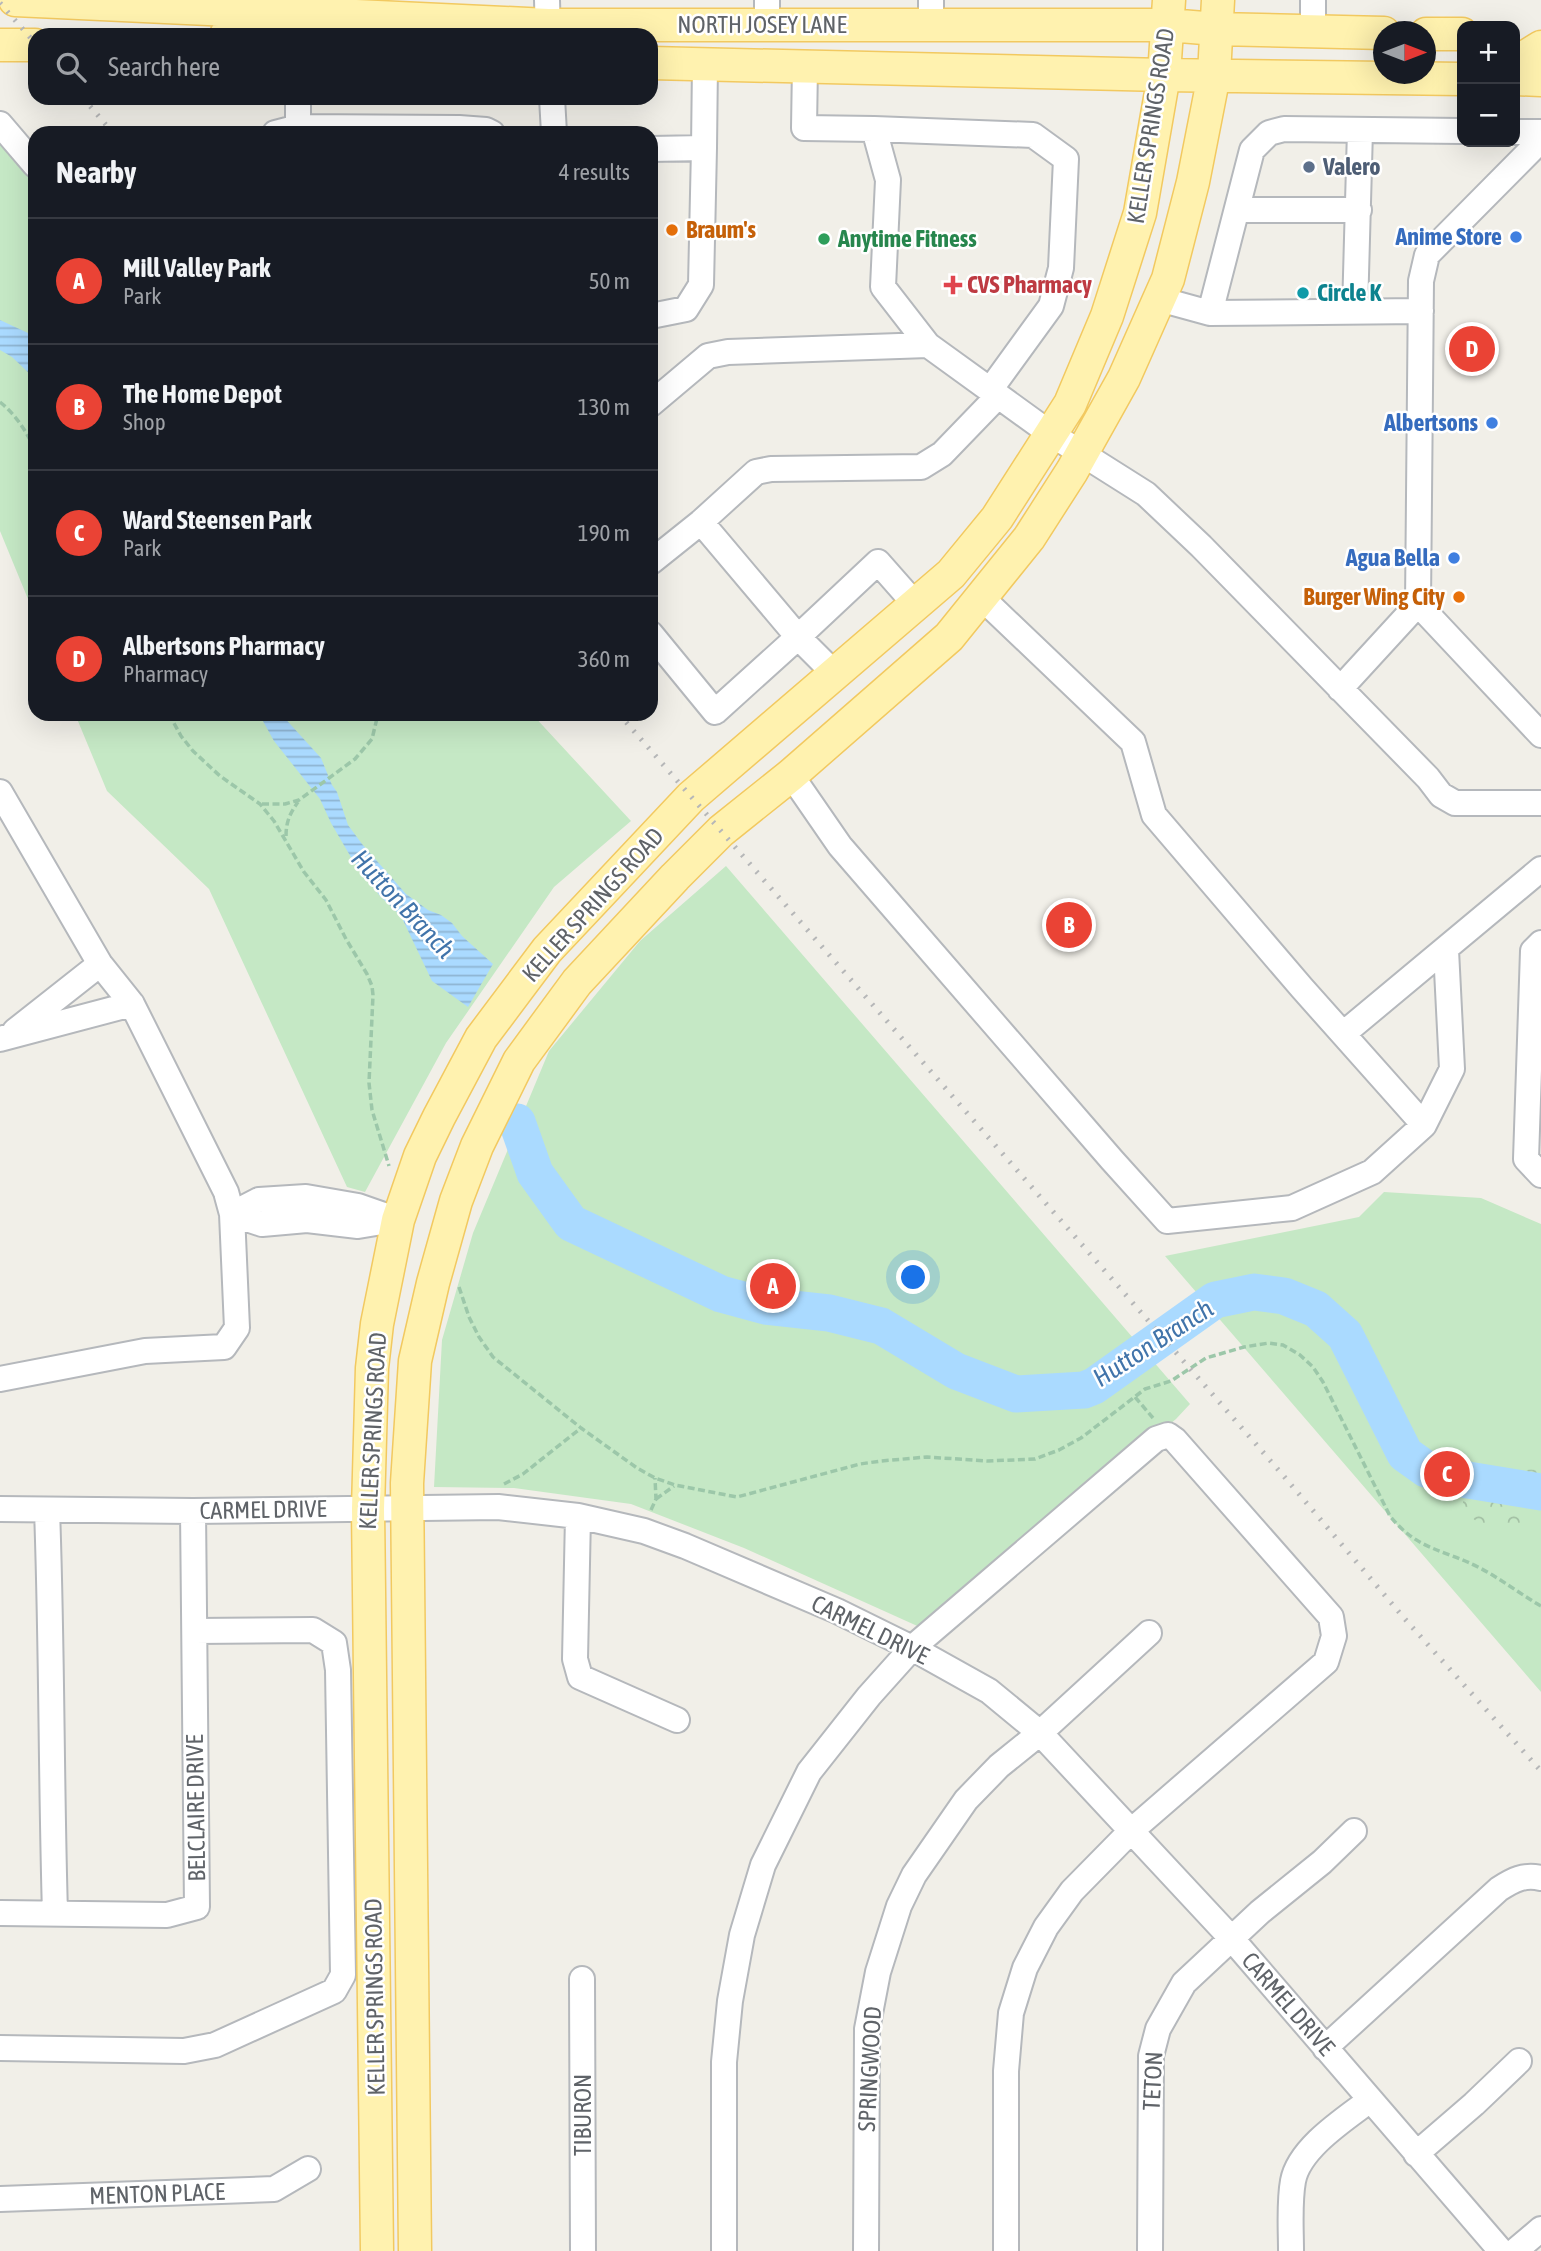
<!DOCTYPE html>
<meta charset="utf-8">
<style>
body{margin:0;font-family:"Asap Condensed",sans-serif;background:#20242c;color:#f1f3f6}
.controls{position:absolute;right:21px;top:21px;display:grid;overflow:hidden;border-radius:14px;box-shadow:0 7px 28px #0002}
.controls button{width:63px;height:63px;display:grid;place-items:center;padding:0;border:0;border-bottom:2px solid #363941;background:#171b24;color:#f1f3f6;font:35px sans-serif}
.compass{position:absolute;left:1373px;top:21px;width:63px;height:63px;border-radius:50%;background:#171b24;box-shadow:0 7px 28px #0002;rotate:90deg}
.you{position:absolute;left:914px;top:1278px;width:24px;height:24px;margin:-18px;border:5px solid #fff;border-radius:50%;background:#1a73e8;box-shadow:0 0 0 10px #1a73e833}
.badge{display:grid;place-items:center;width:46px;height:46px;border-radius:50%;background:#ea4335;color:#fff;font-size:23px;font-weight:700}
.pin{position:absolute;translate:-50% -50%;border:4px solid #fff;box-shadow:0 2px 7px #0006}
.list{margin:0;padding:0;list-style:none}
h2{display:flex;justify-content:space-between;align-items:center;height:91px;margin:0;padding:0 28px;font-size:30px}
h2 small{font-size:23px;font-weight:400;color:#9ea1a6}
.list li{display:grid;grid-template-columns:46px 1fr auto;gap:21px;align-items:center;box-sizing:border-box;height:126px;padding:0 28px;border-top:2px solid #363941}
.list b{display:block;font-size:26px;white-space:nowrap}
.list p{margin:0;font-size:23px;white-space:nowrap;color:#9ea1a6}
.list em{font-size:23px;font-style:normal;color:#9ea1a6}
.icon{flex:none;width:38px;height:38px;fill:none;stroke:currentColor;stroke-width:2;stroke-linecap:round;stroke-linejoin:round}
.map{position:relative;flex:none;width:1541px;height:2251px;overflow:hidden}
.search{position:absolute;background:#171b24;box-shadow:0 7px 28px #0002;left:28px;top:28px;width:630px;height:77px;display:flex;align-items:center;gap:18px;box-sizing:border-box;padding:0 24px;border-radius:21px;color:#9ea1a6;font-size:26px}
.panel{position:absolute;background:#171b24;box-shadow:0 7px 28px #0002;left:28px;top:126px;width:630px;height:595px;border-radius:21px}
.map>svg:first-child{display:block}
</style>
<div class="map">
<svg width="1541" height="2251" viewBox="0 0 1541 2251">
<defs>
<pattern id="forest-crowns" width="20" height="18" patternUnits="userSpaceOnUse" patternTransform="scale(1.75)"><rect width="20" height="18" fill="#c5e8c5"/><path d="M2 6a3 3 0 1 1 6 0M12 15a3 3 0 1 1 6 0" fill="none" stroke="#a3c0a4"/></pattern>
<pattern id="water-rules" width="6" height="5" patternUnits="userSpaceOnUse" patternTransform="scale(1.75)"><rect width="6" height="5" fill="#aadaff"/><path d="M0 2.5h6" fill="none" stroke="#8eb4d2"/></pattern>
</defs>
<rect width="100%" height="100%" fill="#f1efe8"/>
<!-- green -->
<path fill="#c5e8c5" d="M0 139 35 177V616L0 531Z
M75 714H532L631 821 554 887 446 1043 365 1192 347 1187 209 889 107 791Z
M726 866 1190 1404 1176 1419 924 1629 744 1548 631 1504 514 1488 434 1487 442 1340 473 1233 549 1051 640 941Z
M1384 1192 1481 1198 1541 1224V1692L1165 1256 1359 1217Z"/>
<!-- forest -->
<path fill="url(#forest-crowns)" d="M1490 1468 1541 1470V1527L1510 1530 1481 1525 1461 1509 1465 1496 1477 1473Z"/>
<!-- water -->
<path fill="url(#water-rules)" d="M0 320 28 333 35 340V379L12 357 0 350Z
M259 714H281L321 758 332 785 337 792 348 825 362 844 406 894 428 910 441 915 452 923 462 936 493 964 468 1007 432 981 401 916 380 896 352 859 331 823 320 799 274 741Z"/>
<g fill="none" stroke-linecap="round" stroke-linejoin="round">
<!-- river -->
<path stroke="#aadaff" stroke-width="37" d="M517 1122 535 1173 571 1223 721 1294 765 1306 829 1313 881 1326 956 1371 1016 1394 1084 1390 1094 1386 1215 1300 1254 1292 1284 1296 1316 1309 1345 1335 1405 1454 1426 1469 1468 1480 1541 1492"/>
<defs>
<path id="minor" d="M547 0 548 35
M1313 0V32
M767 25V0
M931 25V0
M805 66 804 128 874 129 888 180 883 287 928 345 1051 434 1146 494 1201 546 1428 778 1441 795 1455 803H1541
M298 98V127L459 128 486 130 492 133
M552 98 554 133
M0 124 35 165
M874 129 1033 135 1066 159 1061 268 1051 306 990 390
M1515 132H1541
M275 133 298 127
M651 149 704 148 705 64
M1237 210H1359
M1159 299 1210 313 1421 311
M1355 311 1360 130
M1210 313 1252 150 1269 133 1284 129 1462 131
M651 316 686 309 701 285 704 148
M651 404 708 356 728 352 928 345
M701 522 798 637 878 562 915 604
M651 562 701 522 756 472 771 469 921 467 942 454 998 396
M981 597 1133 742 1154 815 1302 988 1424 1125
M1418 604 1421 281 1427 255 1541 140
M651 634 715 712 798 637 835 674
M1340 689 1418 604 1541 735
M791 775 840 846 1112 1160 1167 1221 1292 1208 1372 1172 1424 1125 1452 1069 1446 950
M0 792 100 964 132 1004 226 1192 232 1214 237 1328 224 1347 145 1351 0 1379
M1541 943 1533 951 1526 1159 1541 1175
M15 1031 100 964
M1343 1034 1541 869
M0 1039 132 1004
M232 1214 259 1200 306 1197 358 1206 398 1220
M232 1214 262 1224 307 1220 358 1226 394 1220
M0 1509 193 1511 498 1507 578 1516 644 1531 685 1546 837 1611 912 1648 989 1691 1040 1733 1232 1939 1501 2251
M47 1510C52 1644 51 1779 55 1913
M578 1516 575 1659 580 1677 677 1720
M0 1913 167 1915 197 1907 193 1511
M582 1979 583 2251
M0 2048 184 2051 215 2045 334 1991 343 1975 338 1670 334 1643 313 1630 195 1631
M1325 2048 1499 1889C1513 1880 1524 1874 1541 1878
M1416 2154 1474 2104 1519 2061
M0 2199 274 2189 308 2169
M724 2251V2062L730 2001 742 1935 763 1865 809 1772 869 1696 912 1648 1156 1439 1168 1435 1175 1440 1331 1617 1334 1636 1326 1662 1131 1831 1072 1891 1046 1927 1025 1968 1011 2013 1006 2071V2251
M866 2251 867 2029 878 1972 899 1906 914 1875 966 1800 999 1766 1040 1733 1149 1633
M1150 2251 1151 2056 1158 2029 1184 1983 1260 1912 1322 1862 1354 1831
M1291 2251C1291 2228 1289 2203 1293 2181 1299 2148 1345 2119 1370 2100
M1515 2251 1541 2229"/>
<path id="major" d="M15 0 548 25H1168L1216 29 1384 33
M1426 34H1462
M226 35 291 31
M0 45H35
M1515 57H1525L1541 47
M651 63 1164 75 1462 79
M1515 79 1541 80
M377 2251 368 1509 372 1368 377 1324 398 1220 420 1156 439 1117 481 1038 547 950 691 797 951 574 997 518 1070 404 1107 316 1140 213 1164 75 1169 0
M415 2251 407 1483 415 1361 433 1283 456 1201 477 1146 519 1061 577 982 675 877 721 831 791 775 949 637 1029 538 1072 471 1124 378 1168 279 1193 182 1214 75 1218 0"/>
</defs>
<!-- minor casing -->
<use href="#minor" stroke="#b5b8bc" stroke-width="28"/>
<!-- major casing -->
<use href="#major" stroke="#f2c960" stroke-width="35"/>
<!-- path -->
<path stroke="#9cc7a9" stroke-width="3.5" stroke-dasharray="7 3.5" stroke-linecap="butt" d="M0 402C16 415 27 432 35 450
M169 714 181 736 193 751 220 776 260 804 274 821 304 872 326 900 346 939 367 974 372 986 373 995 369 1083 372 1110 389 1166
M262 804H285L299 800 355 759 372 739 378 714
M286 836C286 822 290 813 298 802
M459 1287 469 1317 479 1337 493 1357 581 1428 637 1468 655 1478 675 1485 737 1497 860 1464 881 1461 927 1457 988 1461 1035 1459 1059 1450 1081 1438 1145 1389 1171 1381 1206 1358 1244 1347 1269 1343 1283 1345 1300 1355 1313 1367 1323 1382 1390 1516C1418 1551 1444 1549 1480 1568 1501 1579 1520 1594 1541 1606
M1135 1397 1153 1418
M504 1484 523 1474 581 1428
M656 1499 674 1486
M651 1510 656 1499 655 1478"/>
<!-- minor -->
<use href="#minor" stroke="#fff" stroke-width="24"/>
<!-- major -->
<use href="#major" stroke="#fff2af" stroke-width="32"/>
<!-- rail -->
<path stroke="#b6b7b8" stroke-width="5" stroke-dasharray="2 9" stroke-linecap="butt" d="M0 3 35 43
M83 98 113 133
M619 714 1282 1474 1404 1618 1541 1771"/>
</g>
<!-- markers -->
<circle fill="#5c6f8a" stroke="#fff" stroke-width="2.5" cx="1309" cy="167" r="7"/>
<g fill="#e8710a" stroke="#fff" stroke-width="2.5">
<circle cx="672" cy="230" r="7"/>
<circle cx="1459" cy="597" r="7"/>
</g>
<g fill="#3f7fe0" stroke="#fff" stroke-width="2.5">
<circle cx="1516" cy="237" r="7"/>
<circle cx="1492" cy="423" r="7"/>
<circle cx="1454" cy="558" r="7"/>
</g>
<circle fill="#2e9e5b" stroke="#fff" stroke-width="2.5" cx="824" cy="239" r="7"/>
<path fill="#e0444e" stroke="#fff" stroke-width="2.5" d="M949.5 274.5h7v7h7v7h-7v7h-7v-7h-7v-7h7z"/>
<circle fill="#0f9aa8" stroke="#fff" stroke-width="2.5" cx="1303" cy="293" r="7"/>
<g text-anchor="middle" stroke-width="5" stroke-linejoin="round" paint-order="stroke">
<!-- street labels -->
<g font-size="24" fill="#5f6368" stroke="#fff">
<text x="762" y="33">NORTH JOSEY LANE</text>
<text transform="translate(1151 126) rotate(-81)" y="8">KELLER SPRINGS ROAD</text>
<text transform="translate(593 905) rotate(-48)" y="8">KELLER SPRINGS ROAD</text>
<text transform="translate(373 1431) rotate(-87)" y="8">KELLER SPRINGS ROAD</text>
<text transform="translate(263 1510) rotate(-1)" y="8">CARMEL DRIVE</text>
<text transform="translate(870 1630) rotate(26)" y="8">CARMEL DRIVE</text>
<text transform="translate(196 1808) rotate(-91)" y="8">BELCLAIRE DRIVE</text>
<text transform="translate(375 1997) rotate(-91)" y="8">KELLER SPRINGS ROAD</text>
<text transform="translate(1288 2004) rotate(49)" y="8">CARMEL DRIVE</text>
<text transform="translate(870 2069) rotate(-87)" y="8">SPRINGWOOD</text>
<text transform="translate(1153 2081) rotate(-87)" y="8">TETON</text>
<text transform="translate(583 2115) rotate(-90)" y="8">TIBURON</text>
<text transform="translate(157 2194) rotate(-2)" y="8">MENTON PLACE</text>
</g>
<!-- service labels -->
<g font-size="24" font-weight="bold" fill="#4e5e75" stroke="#fff" text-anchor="start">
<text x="1323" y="175">Valero</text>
</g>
<!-- food labels -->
<g font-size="24" font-weight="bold" fill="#c56008" stroke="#fff" text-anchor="start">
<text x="686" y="238">Braum's</text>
<text x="1445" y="605" text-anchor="end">Burger Wing City</text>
</g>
<!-- shop labels -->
<g font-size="24" font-weight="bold" fill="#366cbe" stroke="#fff" text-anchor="end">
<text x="1502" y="245">Anime Store</text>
<text x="1478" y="431">Albertsons</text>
<text x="1440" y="566">Agua Bella</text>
</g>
<!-- leisure labels -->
<g font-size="24" font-weight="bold" fill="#27864d" stroke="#fff" text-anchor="start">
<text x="838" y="247">Anytime Fitness</text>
</g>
<!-- health labels -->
<g font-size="24" font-weight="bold" fill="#be3a42" stroke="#fff" text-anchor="start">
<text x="967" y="293">CVS Pharmacy</text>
</g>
<!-- culture labels -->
<g font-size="24" font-weight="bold" fill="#0d838f" stroke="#fff" text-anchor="start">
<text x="1317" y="301">Circle K</text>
</g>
<!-- water labels -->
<g font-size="26" font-style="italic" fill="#4174aa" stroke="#fff">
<text transform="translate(403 904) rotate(47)" y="9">Hutton Branch</text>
<text transform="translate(1153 1343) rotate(-33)" y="9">Hutton Branch</text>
</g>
</g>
</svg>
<div class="controls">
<button>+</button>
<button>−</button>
</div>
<svg class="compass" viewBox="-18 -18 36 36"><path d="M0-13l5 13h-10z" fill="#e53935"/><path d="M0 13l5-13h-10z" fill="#9ea1a6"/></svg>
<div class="you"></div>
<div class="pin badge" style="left:773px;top:1286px">A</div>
<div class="pin badge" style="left:1069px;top:925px">B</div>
<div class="pin badge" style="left:1447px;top:1474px">C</div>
<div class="pin badge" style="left:1472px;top:349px">D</div>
<div class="search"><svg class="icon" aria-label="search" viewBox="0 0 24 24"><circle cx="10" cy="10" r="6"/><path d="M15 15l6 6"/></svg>Search here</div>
<section class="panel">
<h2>Nearby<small>4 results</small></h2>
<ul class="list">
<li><span class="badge">A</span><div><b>Mill Valley Park</b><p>Park</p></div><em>50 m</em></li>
<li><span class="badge">B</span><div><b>The Home Depot</b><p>Shop</p></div><em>130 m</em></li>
<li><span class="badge">C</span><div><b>Ward Steensen Park</b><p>Park</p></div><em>190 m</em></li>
<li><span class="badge">D</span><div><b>Albertsons Pharmacy</b><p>Pharmacy</p></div><em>360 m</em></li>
</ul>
</section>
</div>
